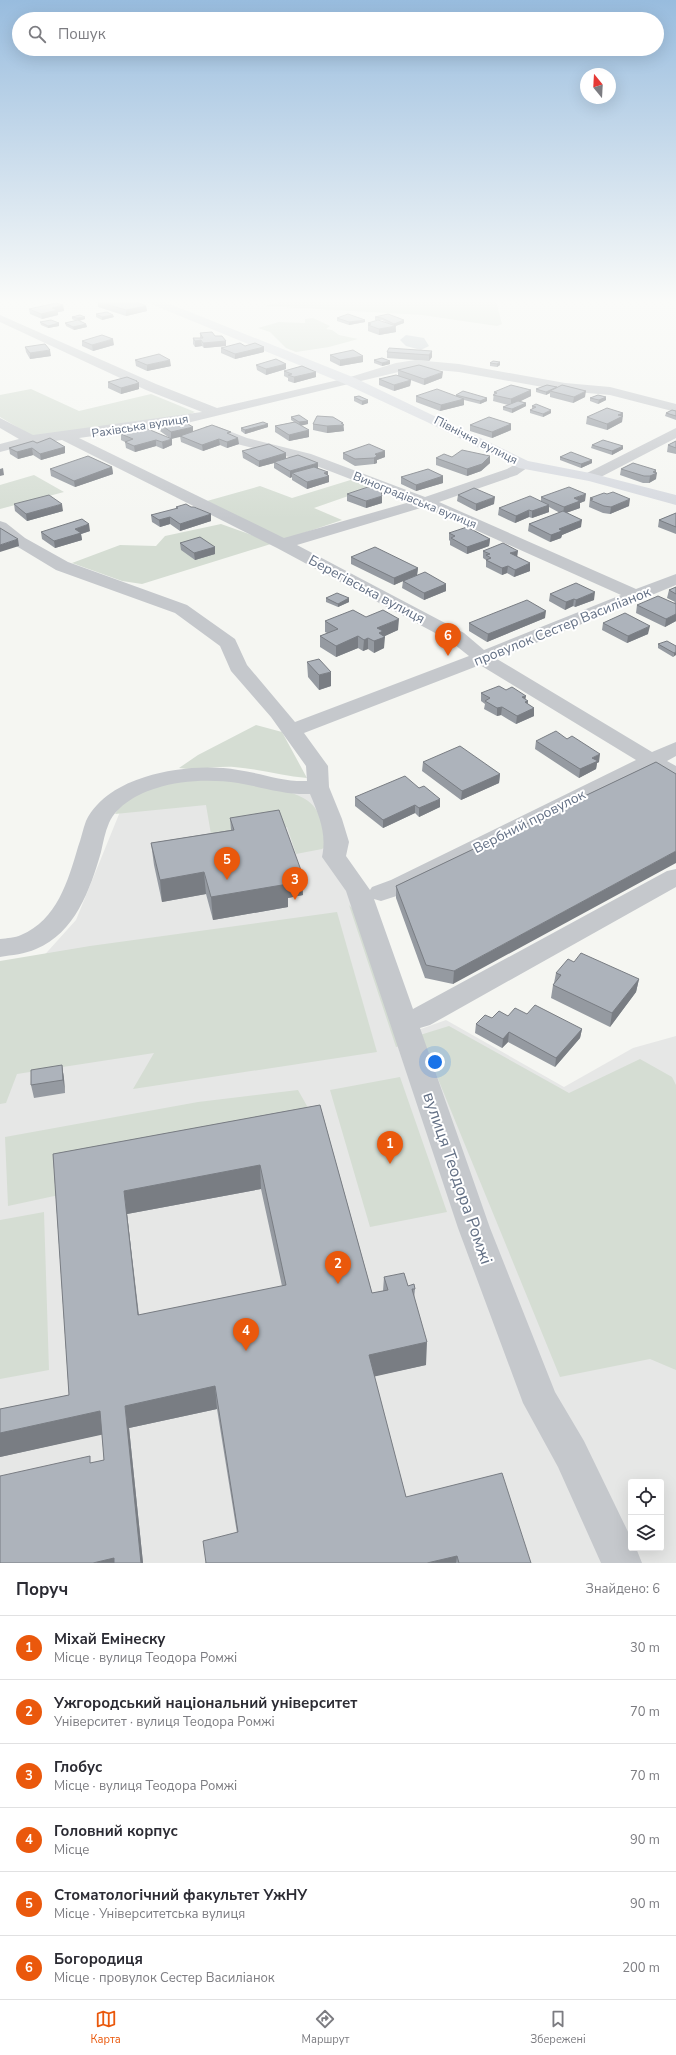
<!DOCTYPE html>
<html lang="uk">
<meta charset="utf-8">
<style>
body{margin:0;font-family:"Nunito Sans",sans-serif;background:#f2f2f3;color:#2b2b33}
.controls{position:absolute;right:12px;bottom:12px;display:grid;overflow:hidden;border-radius:4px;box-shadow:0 4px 16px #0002}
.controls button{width:36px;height:36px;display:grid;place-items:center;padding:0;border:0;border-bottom:1px solid #e1e1e2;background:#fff;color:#2b2b33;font:20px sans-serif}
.compass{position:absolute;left:580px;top:68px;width:36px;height:36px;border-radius:50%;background:#fff;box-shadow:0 4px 16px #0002;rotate:342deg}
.you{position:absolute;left:435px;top:1062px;width:14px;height:14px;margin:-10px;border:3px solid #fff;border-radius:50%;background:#1a73e8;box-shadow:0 0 0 6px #1a73e833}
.badge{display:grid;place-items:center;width:26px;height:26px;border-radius:50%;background:#ea580c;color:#fff;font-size:13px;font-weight:700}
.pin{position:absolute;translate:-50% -33px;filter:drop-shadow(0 1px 2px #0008)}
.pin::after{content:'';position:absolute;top:21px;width:14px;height:12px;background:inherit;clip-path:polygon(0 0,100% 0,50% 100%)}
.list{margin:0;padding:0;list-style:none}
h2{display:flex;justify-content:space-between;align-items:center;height:52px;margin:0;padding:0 16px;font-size:17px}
h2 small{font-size:13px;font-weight:400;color:#7c7c81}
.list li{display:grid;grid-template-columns:26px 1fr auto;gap:12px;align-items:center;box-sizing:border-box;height:64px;padding:0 16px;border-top:1px solid #e1e1e2}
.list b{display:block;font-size:15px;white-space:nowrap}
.list p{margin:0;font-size:13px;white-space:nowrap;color:#7c7c81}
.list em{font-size:13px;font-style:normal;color:#7c7c81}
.icon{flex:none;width:22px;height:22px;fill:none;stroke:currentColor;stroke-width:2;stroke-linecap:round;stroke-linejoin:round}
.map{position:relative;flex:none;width:676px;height:1563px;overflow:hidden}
.search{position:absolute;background:#fff;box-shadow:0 4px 16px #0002;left:12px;right:12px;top:12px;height:44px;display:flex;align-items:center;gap:10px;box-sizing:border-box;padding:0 14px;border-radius:22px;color:#7c7c81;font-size:15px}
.sheet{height:436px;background:#fff}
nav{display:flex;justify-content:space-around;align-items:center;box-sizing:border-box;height:56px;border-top:1px solid #e1e1e2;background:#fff;font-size:11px;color:#7c7c81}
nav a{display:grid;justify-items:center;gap:2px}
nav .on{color:#ea580c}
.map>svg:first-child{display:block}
</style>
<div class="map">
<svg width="676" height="1563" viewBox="0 0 676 1563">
<rect width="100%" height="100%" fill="#f5f6f2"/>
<!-- built -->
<path fill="#e6e7e6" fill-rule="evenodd" d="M312 784 404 1035 446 1020 564 1087 633 1048 676 1036V1563H0V968L39 961 76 920 126 797ZM631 1482H661V1548H631Z"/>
<!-- green -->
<path fill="#d5ddd3" d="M288 300H498L496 302 502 324 497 326 422 315 265 306Z
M313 318 330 326 326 329 332 330 339 335 358 339 329 347 296 352 286 348 270 332 258 328 279 322 305 323V319Z
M31 389 79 411 151 394 195 412 186 416 34 437 0 417V395Z
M34 475 64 492 0 509V485Z
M357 478 374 487 314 508 342 520 283 540 207 501 260 486 292 498Z
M221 524 274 543 142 584 122 581 72 563 120 545 156 546 165 536Z
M256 725 282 732 307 778C282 776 259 769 234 767 216 766 197 771 179 768L198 755Z
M219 779C243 783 301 787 315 808 322 818 326 832 330 843L322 849 296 854 287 827 212 840 206 805 115 814C135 780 184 781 219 779Z
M349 905 358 914 403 1045 396 1047Z
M337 912 377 1052 133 1089 154 1053 17 1074 6 1103 0 1104V961L90 946Z
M449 1026 569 1093 640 1059 672 1077 676 1085V1370L650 1359 560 1377 420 1035Z
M400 1077 447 1212 370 1227 330 1090Z
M298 1090 320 1129 59 1195 8 1206 5 1137 198 1102Z
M44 1212 49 1370 0 1379V1220Z"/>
<!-- water -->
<path fill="#c0c8cf" d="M406 335 424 338 429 346 421 350 406 346 400 340Z"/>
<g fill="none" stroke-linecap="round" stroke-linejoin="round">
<!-- street -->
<path fill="#c5c8cc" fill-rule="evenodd" d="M0 315 156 384 217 408 347 378 396 363 415 360 459 364 565 383 610 387 676 404V412L610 395 565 391 459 372 415 368 187 423 79 438 284 538 410 502 301 460 237 444 206 432 204 429 206 426H216L247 438 311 454 425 497 507 469 519 462H529L531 465 517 475 439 502 636 589 676 574V585L497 659 652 752 676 742V756L667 761 676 766V782L668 780 651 769 409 892 381 901 374 899 413 1009 667 871 676 869V887L430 1025 420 1028 490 1228 555 1392 584 1441 631 1538V1548H636L642 1563H601L558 1467 523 1403 458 1228 346 891 322 857C327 833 319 816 310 794 285 795 262 787 238 783 213 779 180 780 157 788 139 793 117 805 109 823 105 832 103 843 101 852 90 890 75 933 36 949 25 954 12 955 0 957V939C7 938 15 938 21 935 57 920 68 881 78 847 81 839 83 829 86 821 97 798 122 784 145 777 173 768 209 765 238 770 261 773 283 782 307 781L306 766 271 717 231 671 220 646 175 613 56 570 13 544 0 534V521L6 523 25 538 68 562 187 605 235 639 247 665 295 722 469 656 450 641 277 548 62 440 31 444 0 452V444L19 439 0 428V418L33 435 202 412 146 390 0 322ZM424 507 621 595 484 650 464 633 297 545ZM480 665 636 760 391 880 372 887 370 890 346 856 349 842 342 819 329 787 328 766 304 733Z
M676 428V438L595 480H585L583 477 585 474Z"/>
<!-- secondary -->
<path fill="#d6d9df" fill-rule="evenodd" d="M145 300H160L355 378 528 461 590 473 676 495V505L589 481 519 468 427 422 345 384 146 302Z"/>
</g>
<!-- wall -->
<path fill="#959aa1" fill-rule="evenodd" d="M98 302 146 306 147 311 126 316 98 307Z
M63 305 64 311 58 312V315L42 319 30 314 29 309Z
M96 314 114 317 102 320 96 317Z
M72 317 85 319 79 321 86 324 87 327 74 330 66 326 65 323 76 321 72 319Z
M375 317 404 320V323L396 326V332L379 335 368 331V323L389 324 382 320H375Z
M337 318 365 322 349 325 337 321Z
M40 322 59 323V326L48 328 41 325Z
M200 333 215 336 226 341V346L204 348 202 346 195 347 193 344V338H200Z
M82 341 114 345 93 351 82 346Z
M245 346 264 347V352L235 359 221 353V348Z
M25 347 51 356 30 359 26 352Z
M432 351V357L429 361 387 358V352Z
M330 355 363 356V362L340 366 330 361Z
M135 360 171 366 147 371 136 366Z
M374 360 390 364 382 366 374 363Z
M500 362V365L497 367 490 366V363Z
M286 364V369L266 375 257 370 256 365Z
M398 370 442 378 424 385 408 379 411 380 410 386 394 391 379 385V379L398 376Z
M284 371 316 372V377L294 383 288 381V378L284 376Z
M137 381 139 389 121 394 108 388V382Z
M547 385 585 397 573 403 550 397V393L546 395 536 392V389Z
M531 390V396L520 401 526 403V406L512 413 503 410V407L508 405 493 401 494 392Z
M456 395 487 398V401L480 404 464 400V405L440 411 416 402V396H456Z
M354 397 368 403 362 405 354 401Z
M606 397V400L598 404 590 401V398Z
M532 406 551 413 543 417 530 413V410L532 409Z
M676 411V420L665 416 666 413Z
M623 413 622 422 607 430 586 424 587 417Z
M291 417 308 421V424L301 425 309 437 289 441 275 432V426L294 422 291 420Z
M343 423 344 431 327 433 313 430V424Z
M160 424 193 432 231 435 239 444 227 448 220 445 203 451 181 442 180 436 171 439 160 431Z
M268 424V427L245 434 241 431V428Z
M511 424V430L492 438 470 431V425Z
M143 427 172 445 163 449 156 446 135 452 126 448 125 442 121 440V434Z
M676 441V454L667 452 668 445Z
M37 443 65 447V453L41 460 33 455 18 459 10 454 9 448Z
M592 445 623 449 612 455 591 448Z
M242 451 286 453V458L318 469 329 476V482L307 489 292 480V477L290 478 274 468V463L259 467 243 458Z
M343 453 385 457 377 460V463L374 464 355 466 343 459Z
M490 456V463L481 471 467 476 436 465V458Z
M560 457 592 460V463L581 468 560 460Z
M112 467 113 474 75 487 51 476 50 469Z
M621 469 656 472V479L649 483H643L620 475Z
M443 476V483L416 491 401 484V477Z
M347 494 382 503 366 508 347 501Z
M607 494 629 506 610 514 603 513 589 507 590 498Z
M458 495 494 504 476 511 457 501Z
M541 497 585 501 580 503V508L566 513 581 527 562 535 561 538 550 542 528 531 529 524 560 513 549 507V512L532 518 529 517 515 523 498 515 499 508 541 501Z
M14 504 63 511 27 521 15 511Z
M176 507 211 521 180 531 170 524 160 527 152 522 151 515 176 509Z
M676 513V534L658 527 659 520Z
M90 531 81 534 82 540 55 548 42 539 41 532Z
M449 533 490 539 489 546 467 554 450 545V541L449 540Z
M180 543 215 547V554L195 560 181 550Z
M483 551 517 557 530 571 514 577 507 573 502 575 486 567V560L483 558Z
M351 557 418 568 417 575 446 584V591L424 600 402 588 403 581 394 585 351 564Z
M676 587V621L665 627 636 613 637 605 674 603 675 602 667 598 669 590Z
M550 594 594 600 575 607 573 606 565 610 549 601Z
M326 598H349V602L338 607 326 602Z
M366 617 398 630 384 636V648L374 653 368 649 363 651 358 648 336 657 320 647V636L327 633 325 632V621Z
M545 618 487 642 469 631V623Z
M603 623 648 634 627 643 602 630Z
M658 644 676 646 673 657 658 648Z
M307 662 331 686 319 690 308 677Z
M506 690 528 701 527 704 534 708V716L516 724 501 715 497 716 484 709 485 704 481 701V693Z
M536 741 599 762 597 763 596 769 579 778 535 749Z
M423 762 500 774 499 783 461 800 422 771Z
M656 762 453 984 425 978 396 898V886Z
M419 788 440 807 419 817 415 813 383 828 355 806V797Z
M230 818 303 895 288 898V907L213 920 206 894 162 902 154 865 151 843 231 830Z
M574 962 639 979 636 992 610 1027 551 998 553 985 554 983 556 973Z
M527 1014 582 1029 580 1038 555 1067 508 1042 502 1048 475 1033 476 1024 492 1018 508 1016Z
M62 1065 64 1079 65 1093 34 1098 31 1085Z
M320 1105 372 1293 383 1291 384 1277 415 1289 414 1299 426 1365 374 1376 406 1497 531 1563H205L237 1533 217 1409 129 1428 143 1563H0L92 1463 104 1460 102 1434 0 1457V1409L69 1395 53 1154ZM261 1189 282 1286 139 1315 127 1214Z"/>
<!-- shaded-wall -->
<path fill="#797d83" d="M63 305 64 311 58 312V315L42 319 41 314 52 308Z
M146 306 147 311 126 316V310Z
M113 315 114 317 102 320V317Z
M85 317V319L78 321 77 318Z
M365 320V322L349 325V322Z
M404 320V323L395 326 396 332 379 335V329L394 326V324Z
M59 323V326L48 328V326Z
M86 324 87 327 74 330 73 327Z
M113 339 114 345 93 351 92 345Z
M201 340 202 346 195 347V341Z
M226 341V346L204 348 203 343Z
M264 347V352L235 359V354Z
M50 350 51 356 30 359V353Z
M432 351V357L429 361V355Z
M363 356V362L340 366V360Z
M170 360 171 366 147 371V365Z
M390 361V364L382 366V363Z
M500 362V365L497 367V364Z
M286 364V369L266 375V369Z
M316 372V377L294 383V377Z
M443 372 442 378 424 385V379Z
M411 380 410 386 394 391V385Z
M136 381H137V383H139V389L121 394V388Z
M557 387 550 391V393L546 395V392Z
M531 390V396L511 406V399Z
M586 391 585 397 573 403 574 397Z
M606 397V400L598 404 599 400Z
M487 398V401L480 404V401Z
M464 399V405L440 411 441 405Z
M368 400V403L362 405V401Z
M526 403V406L512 413V409Z
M551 410V413L543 417V414Z
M623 413 622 422 607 430V424L618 415Z
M308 421V424L300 426 299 422Z
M341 423H343L344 431 327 433V426Z
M268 424V427L245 434V430Z
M511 424V430L492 438V432Z
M193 427V434L171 439V432Z
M309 430V437L289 441V435Z
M238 438 239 444 227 448V442Z
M172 439V445L163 449 162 442Z
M219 439 220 445 203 451 202 445Z
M156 440V446L135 452 134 446Z
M623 446V449L612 455V451Z
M65 447V453L41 460 40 454Z
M32 448 33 455 18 459 17 452Z
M385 451V457L377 460V463L374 464V458L375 454Z
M286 453V460L274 462V463L259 467V461Z
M490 456V463L481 471 467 476V469Z
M592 460V463L581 468V464Z
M318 463V470L292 473V477L290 478V471Z
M112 467 113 474 75 487 74 481Z
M3 468 4 475 0 476V469Z
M656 470V473H657L656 479 649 483 650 476 653 472Z
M328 472V476H329V482L307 489V482L324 473Z
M443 476V483L416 491V485Z
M586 494 585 501 580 503V508L563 514 564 507 574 498Z
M382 496V503L366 508V501Z
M495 497 494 504 476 511V504Z
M630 499 629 506 610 514 611 507Z
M62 504 63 511 27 521 26 514Z
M549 505V512L532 518V511Z
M529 510V517L515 523 516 516Z
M211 514V521L180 531V524Z
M170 517V524L160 527 159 520Z
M582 520 581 527 562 535 561 538 550 542 551 535 559 529Z
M89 524 90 531 81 534 82 540 55 548 54 541 75 529Z
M18 539 19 546 0 552V545Z
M490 539 489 546 467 554V547Z
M215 547V554L195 560 194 553Z
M518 551 517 558 510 553Z
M530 563V571L514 577 515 570Z
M508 566 507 573 502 575V568Z
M418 568 417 575 394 585V578Z
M446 584V591L424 600V593Z
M595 592 594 600 575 607 576 600Z
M349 598V602L338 607V604Z
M574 599 573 606 565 610 566 602Z
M546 611 545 618 487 642 488 634Z
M676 614V621L665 627 666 619Z
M399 619 398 630 383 637H385L384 648 374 653V641L377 628Z
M650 626 648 634 627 643 628 636Z
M358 636V648L336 657V646Z
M368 638V649L363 651 364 640Z
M676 652V655L673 657 674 653Z
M331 672V686L319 690V675Z
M526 696 525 702 528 701 527 709 522 697Z
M502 707 501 715 497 716V708Z
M534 708V716L516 724 517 716Z
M600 754 599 762 597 763 596 769 579 778 580 769 592 758Z
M500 774 499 783 461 800 462 791Z
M440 799V807L419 817V808Z
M415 805V813L383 828V820Z
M676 851V863L453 984 454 971Z
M204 872 206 894 162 902 160 880Z
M302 873 303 895 288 898V907L213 920 211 897 285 876Z
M639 979 636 992 610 1027 612 1013Z
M582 1029 580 1038 555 1067 556 1058Z
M509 1032 508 1042 502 1048 503 1039Z
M62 1065 64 1079 65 1093 63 1080Z
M260 1165 261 1189 127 1214 141 1338 138 1315 124 1191Z
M427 1342 426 1365 368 1378 369 1355Z
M215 1386 217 1409 129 1428 143 1563H141L125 1406Z
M100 1411 105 1434 0 1457V1433Z
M457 1556 456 1563H427Z
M114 1558 115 1563H93Z"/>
<!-- building -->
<path fill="#adb3bb" stroke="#797d83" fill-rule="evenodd" d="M104 300H131L146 306 126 310 98 302Z
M56 303 63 305 52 308 58 310 41 314 29 309Z
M107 312 113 315 102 317 96 314Z
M348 314 365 320 349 322 337 318Z
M388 314 404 320 394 324 382 318 375 317Z
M80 315 85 317 77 318 72 317Z
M51 320 59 323 48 326 40 322Z
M78 320 86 324 73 327 65 323Z
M378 320 396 326 379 329 368 325 371 324 368 323Z
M212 332 215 336H222L226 341 203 343 201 340 195 341 193 338H203L200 333Z
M102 335 113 339 92 345 82 341Z
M240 343 245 346 255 343 264 347 235 354 221 348Z
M45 344 50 350 30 353 25 347Z
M389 348 432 351 429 355 387 352Z
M353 350 363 356 340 360 330 355Z
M159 354 170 360 147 365 135 360Z
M382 358 390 361 382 363 374 360Z
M276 359 286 364 266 369 256 365Z
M493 361 500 362 497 364 490 363Z
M419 365 443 372 424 379 398 370Z
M302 366 316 372 294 377 288 375 292 374 284 371Z
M396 375 411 380 394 385 379 379Z
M127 377 137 381H136L139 383 121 388 108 382Z
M511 385 531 390 511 399 493 395 497 393 494 392Z
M547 385 557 387 546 392 536 389Z
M562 385 586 391 574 397 550 391Z
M437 389 464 399 441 405 416 396Z
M463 391 487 398 480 401 456 395Z
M598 395 606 397 599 400 590 398Z
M359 396 368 400 362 401 354 397Z
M518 401 526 403 512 409 503 407Z
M536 404 551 410 543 414 530 410 536 407 532 406Z
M607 408 623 413 618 415 623 416 607 424 587 417Z
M672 410 676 411V416L666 413Z
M299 415 308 421 299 422 291 417Z
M317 416 333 417 343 423H341L344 425 327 426 313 424Z
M489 417 511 424 492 432 470 425Z
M181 420 193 427 171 432 160 424Z
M263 422 268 424 245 430 241 428Z
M295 422 309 430 289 435 275 426Z
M212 425 231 432 227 433 238 438 227 442 219 439 202 445 180 436Z
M143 427 172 439 162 442 156 440 134 446 125 442 133 439 121 434Z
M50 438 65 447 40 454 32 448 17 452 9 448 33 441 37 443Z
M603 440 623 446 612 451 592 445Z
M676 441V448L668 445Z
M269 444 286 453 259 461 242 451Z
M369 444 385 451 375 454 377 456 374 458 355 459 343 453Z
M462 450 490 456 482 464 467 469 436 458 444 454 452 457Z
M571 452 592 460 581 464 560 457Z
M298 455 318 463 290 471 274 462Z
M88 456 112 467 74 481 50 469Z
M633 463 656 470 653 472 657 473 650 476H644L621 469Z
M314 467 328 472 324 473 329 476 307 482 292 473Z
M428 469 443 476 416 485 401 477Z
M371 486 381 491 382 496 366 501 347 494Z
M569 487 586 494 574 498 580 501 564 507 541 497Z
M474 488 495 497 476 504 458 495Z
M613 492 630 499 611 507 604 506 590 500 593 499 590 498 604 493 607 494Z
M49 495 62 504 26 514 14 504Z
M530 496 549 505 532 511 529 510 516 516 499 508Z
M186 504 191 507H194L211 514 180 524 170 517 159 520 151 515 178 508 176 507Z
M563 511 582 520 559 529 562 531 551 535 529 524Z
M676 513V527L659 520Z
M82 519 89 524 75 529 81 533 54 541 41 532Z
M467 527 490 539 467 547 451 538 455 536 449 533Z
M0 528 18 539 0 545Z
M200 537 215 547 194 553 180 543Z
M503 543 518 551 510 553 530 563 515 570 508 566 502 568 486 560 491 558 486 555 490 554 483 551Z
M375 547 418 568 394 578 351 557Z
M425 572 446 584 424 593 403 581Z
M576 583 595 592 576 600 574 599 566 602 550 594Z
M676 587V594L669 590Z
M337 593 349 598 338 604 326 598Z
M658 596 676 604V614L666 619 637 605Z
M527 600 546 611 488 634 469 623Z
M353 610 366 617 383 610 399 619 377 628 383 631 379 633 385 637 374 641 368 638 364 640 358 636 336 646 320 636 338 629 325 621Z
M625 613 650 626 628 636 603 623Z
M667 641 676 646V652L674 653 658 644Z
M319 659 331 672 319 675 307 662Z
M499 686 506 690 512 687 526 696 522 697 528 701 525 702 534 708 517 716 502 707 497 708 485 701 490 698 481 693Z
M556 731 567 739 572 736 600 754 592 758 598 761 580 769 536 741Z
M460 746 500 774 462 791 423 762Z
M656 762 676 774V851L454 971 426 965 396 886Z
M405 776 419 788 424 786 440 799 419 808 415 805 383 820 355 797Z
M279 810 302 873 285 876 288 884 211 897 204 872 160 880 151 843 234 830 230 818Z
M581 953 639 979 612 1013 553 985 561 975 556 973 568 959 574 962Z
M535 1005 582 1029 556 1058 509 1032 503 1039 476 1024 485 1015 492 1018 499 1011 508 1016 515 1008 527 1014Z
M62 1065 63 1080 31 1085V1070Z
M320 1105 372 1293 388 1290 384 1277 404 1273 408 1286 414 1284 415 1289H412L427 1342 369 1355 406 1497 502 1473 531 1563H459L457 1556 427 1563H206L203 1541 238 1532 215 1386 125 1406 141 1563H114V1558L93 1563H0V1476L90 1456V1463L104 1460 100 1411 0 1433V1409L69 1395 53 1154ZM260 1165 286 1285 138 1315 124 1191Z"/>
<!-- sky -->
<linearGradient id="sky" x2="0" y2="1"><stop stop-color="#98bcde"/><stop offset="0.58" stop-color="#fafbf9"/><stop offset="1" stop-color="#fafbf9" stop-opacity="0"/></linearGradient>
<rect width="676" height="519" fill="url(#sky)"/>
<g text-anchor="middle" stroke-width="4" stroke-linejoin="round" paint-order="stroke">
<!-- far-street labels -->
<g font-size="12" fill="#637085" stroke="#fff">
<text transform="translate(140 426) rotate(-9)" y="4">Рахівська вулиця</text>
<text transform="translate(476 440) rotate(27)" y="4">Північна вулиця</text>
<text transform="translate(415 500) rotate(22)" y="4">Виноградівська вулиця</text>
</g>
<!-- street labels -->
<g font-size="14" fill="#637085" stroke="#fff">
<text transform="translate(367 589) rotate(28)" y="5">Берегівська вулиця</text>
<text transform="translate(562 626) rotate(-22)" y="5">провулок Сестер Василіанок</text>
<text transform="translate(529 821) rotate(-27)" y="5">Вербний провулок</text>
</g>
<!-- near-street labels -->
<g font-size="17" fill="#637085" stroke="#fff">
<text transform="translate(458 1178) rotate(71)" y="6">вулиця Теодора Ромжі</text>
</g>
</g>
</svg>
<div class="controls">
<button><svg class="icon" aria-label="locate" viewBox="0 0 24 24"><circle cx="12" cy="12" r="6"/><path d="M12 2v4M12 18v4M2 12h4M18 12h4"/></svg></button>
<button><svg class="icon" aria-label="layers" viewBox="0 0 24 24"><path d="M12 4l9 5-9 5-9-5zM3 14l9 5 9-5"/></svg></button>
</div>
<svg class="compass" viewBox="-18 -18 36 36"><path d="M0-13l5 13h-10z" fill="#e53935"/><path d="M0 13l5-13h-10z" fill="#7c7c81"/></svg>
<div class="you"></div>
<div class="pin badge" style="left:390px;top:1164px">1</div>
<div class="pin badge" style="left:338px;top:1284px">2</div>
<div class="pin badge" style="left:295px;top:900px">3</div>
<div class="pin badge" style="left:246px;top:1351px">4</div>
<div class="pin badge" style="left:227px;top:880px">5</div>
<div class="pin badge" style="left:448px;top:656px">6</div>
<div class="search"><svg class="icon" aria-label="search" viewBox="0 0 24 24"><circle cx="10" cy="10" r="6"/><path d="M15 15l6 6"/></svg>Пошук</div>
</div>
<section class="sheet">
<h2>Поруч<small>Знайдено: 6</small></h2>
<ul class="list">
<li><span class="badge">1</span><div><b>Міхай Емінеску</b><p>Місце · вулиця Теодора Ромжі</p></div><em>30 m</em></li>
<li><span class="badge">2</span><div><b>Ужгородський національний університет</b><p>Університет · вулиця Теодора Ромжі</p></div><em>70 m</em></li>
<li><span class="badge">3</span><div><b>Глобус</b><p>Місце · вулиця Теодора Ромжі</p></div><em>70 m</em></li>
<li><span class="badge">4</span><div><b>Головний корпус</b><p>Місце</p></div><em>90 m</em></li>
<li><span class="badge">5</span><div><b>Стоматологічний факультет УжНУ</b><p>Місце · Університетська вулиця</p></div><em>90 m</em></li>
<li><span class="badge">6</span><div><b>Богородиця</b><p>Місце · провулок Сестер Василіанок</p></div><em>200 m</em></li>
</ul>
</section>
<nav>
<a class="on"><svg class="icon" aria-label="map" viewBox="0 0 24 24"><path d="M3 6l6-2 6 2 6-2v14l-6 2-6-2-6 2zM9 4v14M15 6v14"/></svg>Карта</a>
<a><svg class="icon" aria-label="directions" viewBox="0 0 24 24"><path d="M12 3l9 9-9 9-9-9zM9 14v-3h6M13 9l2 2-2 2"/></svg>Маршрут</a>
<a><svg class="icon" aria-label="saved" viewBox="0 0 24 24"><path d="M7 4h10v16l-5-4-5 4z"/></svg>Збережені</a>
</nav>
